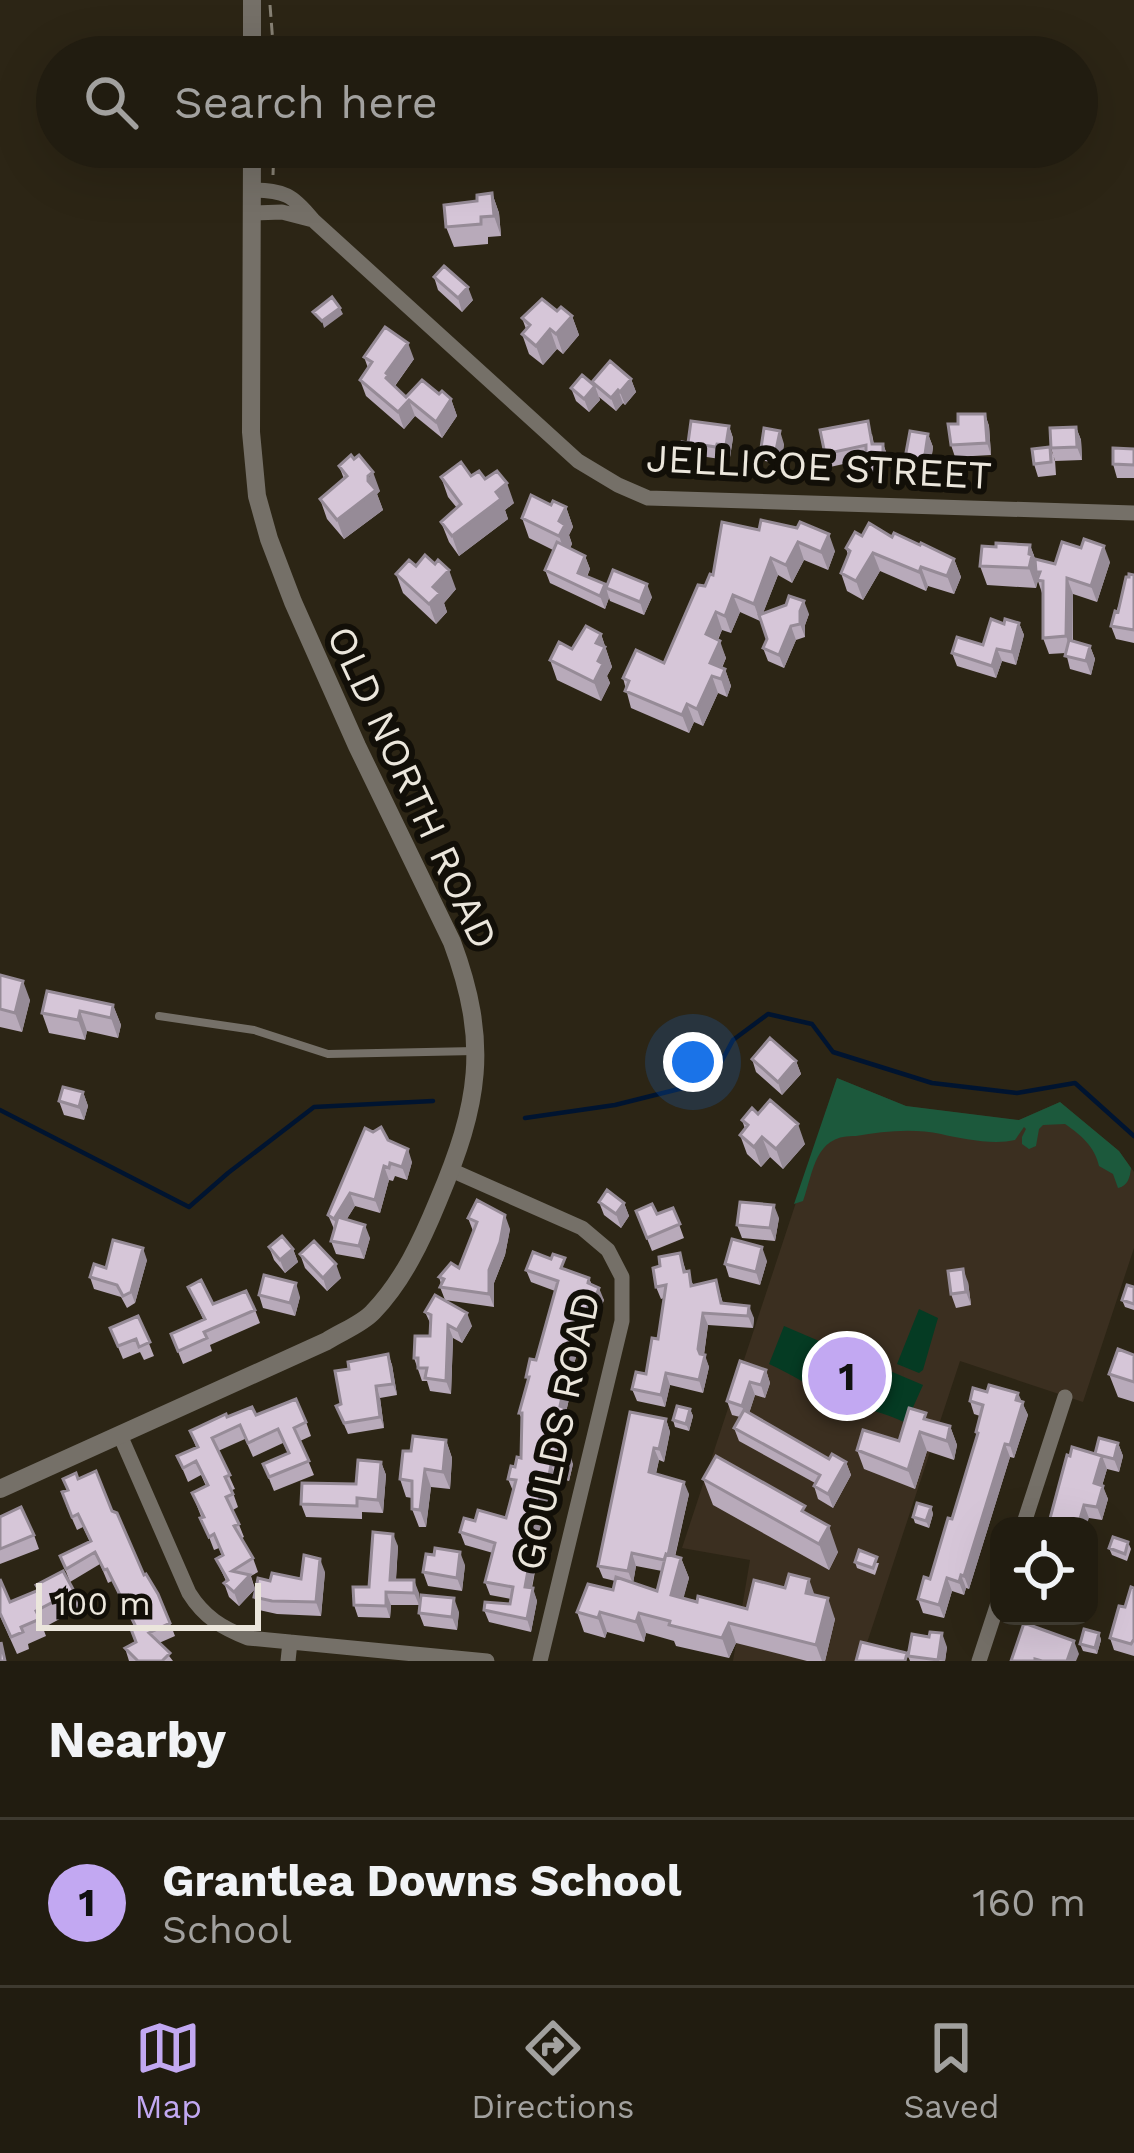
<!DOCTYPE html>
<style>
body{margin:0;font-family:"Work Sans",sans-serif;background:#292519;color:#f1f3f6}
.controls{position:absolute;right:36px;bottom:36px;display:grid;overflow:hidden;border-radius:24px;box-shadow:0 12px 48px #0002}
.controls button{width:108px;height:108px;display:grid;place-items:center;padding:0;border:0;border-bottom:3px solid #3e3a30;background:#211c10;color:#f1f3f6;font:60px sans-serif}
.scale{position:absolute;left:36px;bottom:30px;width:225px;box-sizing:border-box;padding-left:12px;border:6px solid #ebe6dc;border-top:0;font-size:33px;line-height:42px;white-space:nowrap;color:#ebe6dc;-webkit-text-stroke:9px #120f08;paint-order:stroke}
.you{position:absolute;left:693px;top:1062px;width:42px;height:42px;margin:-30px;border:9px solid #fff;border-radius:50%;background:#1a73e8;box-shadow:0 0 0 18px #1a73e833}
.badge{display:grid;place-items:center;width:78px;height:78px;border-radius:50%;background:#c2a8f2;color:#111;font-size:39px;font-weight:700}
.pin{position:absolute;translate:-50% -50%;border:6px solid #fff;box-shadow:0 3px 12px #0006}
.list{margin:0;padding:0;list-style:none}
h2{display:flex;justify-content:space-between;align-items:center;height:156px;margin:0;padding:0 48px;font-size:51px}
h2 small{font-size:39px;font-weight:400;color:#a2a19f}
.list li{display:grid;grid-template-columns:78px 1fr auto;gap:36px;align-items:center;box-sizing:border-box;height:168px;padding:0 48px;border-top:3px solid #3e3a30}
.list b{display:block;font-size:45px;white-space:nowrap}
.list p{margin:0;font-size:39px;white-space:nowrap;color:#a2a19f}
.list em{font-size:39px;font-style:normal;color:#a2a19f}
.icon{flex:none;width:66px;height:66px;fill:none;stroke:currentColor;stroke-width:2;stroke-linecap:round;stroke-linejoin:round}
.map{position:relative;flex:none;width:1134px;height:1661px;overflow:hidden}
.search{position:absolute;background:#211c10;box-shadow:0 12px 48px #0002;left:36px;right:36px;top:36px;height:132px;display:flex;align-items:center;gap:30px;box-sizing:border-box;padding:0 42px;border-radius:66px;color:#a2a19f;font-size:45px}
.sheet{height:324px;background:#211c10}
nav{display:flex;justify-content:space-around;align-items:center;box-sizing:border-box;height:168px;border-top:3px solid #3e3a30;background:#211c10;font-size:33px;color:#a2a19f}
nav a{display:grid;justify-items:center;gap:6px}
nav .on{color:#c2a8f2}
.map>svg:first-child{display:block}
</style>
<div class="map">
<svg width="1134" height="1661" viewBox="0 0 1134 1661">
<rect width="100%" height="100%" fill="#2c2515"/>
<!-- education -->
<path fill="#3b2f20" d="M837 1078 906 1106 1019 1120 1060 1102 1119 1151 1134 1172V1248L1083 1402 960 1361 861 1661H733L750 1560 682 1548Z"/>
<!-- green -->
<path fill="#053b23" d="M919 1309 938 1318 923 1370 919 1373 897 1364Z
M784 1326 852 1355 834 1398C811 1388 792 1374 769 1364Z
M857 1357 923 1385 906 1423C884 1412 863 1409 840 1400Z"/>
<!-- forest -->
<path fill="#1c593c" d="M837 1078 906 1106 1019 1120 1060 1102 1119 1151 1131 1168C1130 1177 1128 1186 1118 1188L1113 1174 1099 1166C1095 1147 1081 1135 1065 1124L1043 1125 1039 1129 1036 1146 1029 1149 1022 1144V1137L1026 1129 1024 1127 1015 1140C994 1145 962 1139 941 1134 914 1128 883 1131 856 1136 815 1134 814 1170 803 1201L794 1204Z"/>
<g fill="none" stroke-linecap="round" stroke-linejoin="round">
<!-- stream -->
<path stroke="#001430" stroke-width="4.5" d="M0 1110 189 1207 228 1173 314 1107 433 1101
M525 1118 615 1105 711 1081 733 1040 768 1014 812 1024 833 1052 932 1083 1017 1093 1075 1083 1134 1136"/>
<!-- path -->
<path stroke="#878174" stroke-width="3" stroke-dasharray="12 6" stroke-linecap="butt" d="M270 5 274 57
M273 175 274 147"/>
<!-- service -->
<path stroke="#757068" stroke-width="8" d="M159 1016 254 1030 328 1054 475 1051"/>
<!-- minor -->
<path stroke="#757068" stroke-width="15" d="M252 190C285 191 292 194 313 220L578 461 618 485 648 498 1134 513
M252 213 282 212 313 220
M451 1170 582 1228 608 1250 622 1277V1321L540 1661
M120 1435 189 1593C204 1617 222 1628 248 1638L487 1661
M1023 1526 1065 1397
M288 1661 290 1642
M979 1661 999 1600"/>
<!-- tertiary -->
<path stroke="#757068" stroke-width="18" d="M252 57V0
M0 1489 327 1341C341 1332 362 1324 373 1312 403 1281 422 1240 438 1201 479 1104 490 1044 452 942L357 746 293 602 269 539 257 496 251 432 252 147"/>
</g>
<!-- wall -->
<path fill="#b8aaba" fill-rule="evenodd" d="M492 193 499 213 501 236 488 237V244L454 247 446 227 477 201Z
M434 277 473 300 462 312 438 290Z
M557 311 572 316 579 335 563 354 557 349 543 365 529 354 522 334 526 329 522 318Z
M364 357 414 359 395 386 406 397 439 394 451 399 457 416 442 438 415 416 404 429 366 396 360 380 368 368Z
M631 379 636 392 625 405 623 403 616 411 599 397 600 400 589 412 576 401 571 388Z
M985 414 989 426 991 455 955 457 951 445 958 424Z
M729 426 733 438 730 457 721 455 720 459 700 456 698 470 684 467 679 455 688 443Z
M1076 427 1081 440 1082 460 1055 461 1051 448Z
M872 434 874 444H883L888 457 887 474 870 473 866 459 830 467 825 454Z
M928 434 933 447 929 475 910 471 905 458Z
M784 444 781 464 765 461 761 448Z
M1050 447 1055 460 1056 475 1038 477 1034 464Z
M1134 449V478H1117L1113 464Z
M339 466 380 491 377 494 383 510 344 539 327 519 320 499 344 479Z
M471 476 485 479 514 503 505 510 508 519 459 556 449 542 441 522 457 508 448 497 441 477Z
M551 505 566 507 573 527 569 535 572 544 570 548 585 556 590 569 587 577 606 587 652 597 644 615 610 601 609 598 605 609 550 583 545 570 553 550 529 538 522 518Z
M722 522 835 551 828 570 804 560 792 583 778 575 763 613 809 614 805 625V637L796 640 784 668 768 661 763 648 767 639 761 619 760 621 740 612 731 633 722 630 718 640 726 658 722 668 725 669 731 686 727 697 718 693 703 726 694 722 689 733 631 708 623 678 664 663 705 586 713 575Z
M862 536 892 537 954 559 961 577 954 594 928 586 926 591 880 571 863 600 847 591 841 573 848 555 846 548Z
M1030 545 1036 561 1055 564 1110 562 1097 602 1073 594V641L1090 646 1095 659 1091 675 1070 669 1066 653 1049 654 1043 638V596L1038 581 1036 588 987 585 980 566 996 547Z
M396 574 456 589 444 603 447 612 436 624 403 593Z
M1134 575V643L1116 639 1111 626 1129 577Z
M1019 623 1024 635 1016 665 1002 661 996 678 957 666 952 653 983 645 1004 624Z
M601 634 612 667 607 676 610 683 601 701 557 680 550 660Z
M0 975 30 1000 22 1032 0 1027Z
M113 1005 121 1025 118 1038 87 1031 85 1040 49 1033 42 1013Z
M752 1059 796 1061 801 1074 782 1095 756 1072Z
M83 1092 88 1106 84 1120 64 1115 59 1101Z
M758 1114 805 1144 783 1169 770 1157 761 1167 747 1154 740 1135 745 1129 742 1120Z
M388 1140 412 1162 407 1180 395 1176 393 1181 389 1180 380 1213 355 1206 346 1220 370 1238 364 1259 336 1254 331 1241 334 1229 328 1215Z
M599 1202 624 1203 629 1216 621 1228 604 1215Z
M673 1208 684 1238 652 1251 636 1211 657 1214Z
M468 1218 510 1229 505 1255 494 1283V1307L445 1300 440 1287 441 1284 439 1277 459 1268 473 1231Z
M779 1218 775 1241 742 1238 737 1225Z
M269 1247 293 1249 298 1262 285 1273 274 1260Z
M680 1253 686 1271 694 1286 716 1280 723 1303 754 1318 753 1328 708 1325 704 1355 709 1367 703 1393 670 1385 665 1407 637 1401 632 1389 646 1374 658 1339 664 1298 661 1299 656 1287 660 1266Z
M300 1254 341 1278 327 1291 305 1268Z
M147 1260 135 1303 127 1308 121 1297 94 1289 90 1277 106 1268Z
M767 1261 760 1285 729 1277 725 1264Z
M526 1270 569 1271 589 1278 592 1285 604 1300 596 1320 593 1319 590 1326 585 1324 571 1375 573 1382 566 1412 569 1420 565 1437 561 1436V1449L573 1464 569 1481 556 1477 549 1512 545 1511 536 1542 539 1550 532 1588 537 1601 531 1632 489 1622 484 1610 510 1604 511 1599 490 1595 485 1582 493 1553 465 1545 460 1532 475 1521 506 1518 513 1491 508 1479 521 1458 522 1419 519 1413 528 1381 526 1377 536 1360 555 1291 531 1282Z
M968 1282 971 1305 956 1308 951 1294Z
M188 1287 213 1304 255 1310 260 1323 210 1345 212 1351 183 1364 171 1334 203 1319Z
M1134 1287V1310L1125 1307 1122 1300Z
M259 1295 300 1297 295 1316 263 1308Z
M425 1312 472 1326 462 1343 453 1338 451 1394 430 1391 427 1381H422L414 1358 430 1336 431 1325Z
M138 1316 154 1356 144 1360 140 1352 123 1359 110 1328Z
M388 1354 392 1365 397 1395 380 1398 384 1428 348 1434 336 1406 341 1404 349 1369Z
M1134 1355V1402L1118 1397 1109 1374Z
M766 1370 770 1383 765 1398 755 1395 749 1413 829 1459 846 1462 851 1475 833 1508 818 1499 814 1486 815 1483 739 1441 734 1428 740 1417 732 1415 727 1401Z
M970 1401H1021L1028 1415 1014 1458 1010 1457 969 1589 966 1588 964 1595 952 1591 944 1618 923 1613 918 1599 930 1579 952 1519 977 1436 976 1432 980 1416 974 1414Z
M690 1409 693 1416 689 1431 675 1427 673 1420Z
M256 1415 306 1422 311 1436 300 1441 314 1475 274 1491 263 1464 288 1453 283 1443 253 1457 245 1439 218 1451 235 1489 232 1490 238 1507 233 1510 244 1537 242 1538 253 1558 258 1572 251 1576 255 1589 239 1606 229 1597 224 1583 226 1581 216 1559 222 1556 219 1548 214 1550 192 1493 206 1486 201 1475 188 1482 177 1456 196 1447 190 1431 227 1417Z
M666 1419 670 1432 664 1462 659 1460 656 1474 689 1494 675 1557 681 1558 689 1578 683 1598 747 1609 815 1595 835 1619 825 1661H807L736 1643 729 1658 676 1646 674 1641 646 1633 644 1642 607 1632 605 1638 584 1632 577 1612 613 1590 615 1581 603 1578 598 1566ZM636 1566 662 1571 657 1591 633 1583Z
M929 1420 950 1426 957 1445 954 1460 927 1451 915 1489 864 1469 857 1450 899 1441Z
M446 1440 452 1458 450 1489 431 1487 426 1527H419L412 1509V1498L406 1497 400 1479 411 1451Z
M1118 1443 1123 1456 1119 1472 1107 1469 1102 1486 1108 1499 1102 1520 1089 1518 1048 1526 1096 1454Z
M381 1462 386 1475 383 1513 362 1512V1519L306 1517 301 1504 356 1484Z
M78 1479 112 1511 170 1623 175 1636 159 1643 173 1661H129L125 1648 135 1643 131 1629 135 1627 112 1581 108 1583 100 1564 70 1582 60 1556 90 1542 83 1527 77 1530 66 1505 68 1490Z
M703 1479 808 1515 838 1552 829 1570 713 1505Z
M931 1507 933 1514 929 1528 915 1523 913 1517Z
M0 1517 34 1535 39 1549 0 1564Z
M1128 1542 1131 1549 1127 1561 1112 1555 1109 1548Z
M398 1546 396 1580 419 1593V1605H391L390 1618 358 1617 354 1605 369 1587Z
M855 1562 879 1563 875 1575 857 1568Z
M465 1565 462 1591 428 1586 423 1572Z
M325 1572 321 1616 277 1614 259 1610 254 1597 270 1581 301 1579Z
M0 1579 10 1602 38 1591 36 1585 74 1591 80 1608 43 1628 46 1636 28 1644 29 1649 17 1654 0 1616Z
M1134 1588V1656L1114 1650 1110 1638Z
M459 1612 457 1630 424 1626 419 1613Z
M1038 1616H1063L1061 1623Z
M1099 1633 1101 1640 1097 1654 1083 1651 1080 1644Z
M947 1647 945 1661H910L908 1656Z"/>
<!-- shaded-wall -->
<path fill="#968b97" d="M492 193 499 213 501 236 494 216Z
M468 287 473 300 462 312 458 298Z
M340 308 343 314 324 328 322 321Z
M572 316 579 335 563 354 556 334Z
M550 329 557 349 543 365 536 346Z
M408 343 414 359 393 388 392 395 386 373Z
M631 379 636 392 625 405 620 392Z
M595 386 600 400 589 412 584 399Z
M618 390 623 403 616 411 611 398Z
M451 399 457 416 442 438 436 422Z
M409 400 415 416 404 429 398 412Z
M985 414 989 426 991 455 987 443Z
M729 426 733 438 730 457 726 445Z
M1076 427 1081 440 1082 460 1077 447Z
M780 431 784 444 781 464 776 450Z
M928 434 933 447 929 475 924 461Z
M696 444 700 456 698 470 694 458Z
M883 444 888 457 887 474 883 461Z
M373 472 380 491 377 494 383 510 344 539 337 520Z
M507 483 514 503 505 510 508 519 459 556 452 536 496 492Z
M566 507 573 527 569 535 572 544 566 556 559 536V521Z
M829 534 835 551 828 570 821 552Z
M798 542 804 560 792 583 786 565Z
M1030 545 1037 565 1038 578 1036 588 1029 568Z
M1104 546 1110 562 1097 602 1091 586Z
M873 553 880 571 863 600 856 581Z
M585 556 590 569 582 586 578 573Z
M771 558 778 575 760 621 754 604Z
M954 559 961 577 954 594 947 576Z
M921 567 928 586 926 591 919 572Z
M449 570 456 589 444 603 447 612 436 624 429 604 433 587Z
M1067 578 1073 594 1072 653 1066 636Z
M605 584 609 598 605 609 600 596Z
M647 584 652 597 644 615 640 602Z
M733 595 740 612 731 633 725 616Z
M804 601 809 614 805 625V637L800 624V611Z
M716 612 722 630 712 652 706 634Z
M1019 623 1024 635 1016 665 1012 652Z
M791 626 796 640 784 668 779 655Z
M601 634 612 667 607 676 610 683 601 701 594 682 598 661 596 643Z
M720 641 726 658 717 678 710 663Z
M1090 646 1095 659 1091 675 1086 661Z
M997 649 1002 661 996 678 992 666Z
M725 669 731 686 727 697 721 679Z
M712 676 718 693 703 726 697 709Z
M687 704 694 722 689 733 682 715Z
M23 981 30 1000 22 1032 15 1013Z
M113 1005 121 1025 118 1038 111 1018Z
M80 1011 87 1031 85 1040 78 1020Z
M796 1061 801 1074 782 1095 778 1082Z
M83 1092 88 1106 84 1120 79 1107Z
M798 1124 805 1144 783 1169 776 1149Z
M762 1137 770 1157 761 1167 754 1147Z
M408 1149 412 1162 407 1180 402 1167Z
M384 1166 389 1180 380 1213 375 1200Z
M350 1193 355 1206 339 1232 334 1219Z
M624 1203 629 1216 621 1228 616 1214Z
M774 1205 779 1218 775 1241 770 1228Z
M505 1215 510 1229 505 1255 494 1283V1307L489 1294V1270Z
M365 1225 370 1238 364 1259 359 1246Z
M762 1247 767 1261 760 1285 756 1272Z
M143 1248 147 1260 135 1303 131 1292Z
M293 1249 298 1262 285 1273 280 1260Z
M336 1264 341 1278 327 1291 323 1278Z
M963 1269 968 1282 971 1305 966 1292Z
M296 1283 300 1297 295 1316 290 1303Z
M599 1288 604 1300 596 1320 591 1308Z
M588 1306 593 1319 590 1326 586 1314Z
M749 1306 754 1318 753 1328 748 1316Z
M580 1312 585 1324 571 1375 573 1382 566 1412 569 1420 565 1437 560 1424 564 1369Z
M467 1313 472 1326 462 1343 457 1330Z
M703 1313 708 1325 703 1361 698 1349Z
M448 1325 453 1338 451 1394 446 1381Z
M388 1354 392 1365 397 1395 393 1384Z
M705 1355 709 1367 703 1393 699 1380Z
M766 1370 770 1383 765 1398 761 1385Z
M666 1373 670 1385 665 1407 661 1395Z
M750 1382 755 1395 747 1420 742 1406Z
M376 1386 380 1398 384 1428 380 1417Z
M1018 1393 1028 1415 1014 1458 1010 1445Z
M690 1409 693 1416 689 1431 686 1424Z
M666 1419 670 1432 664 1462 659 1449Z
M557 1423 561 1436V1461L556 1448Z
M950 1426 957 1445 954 1460 947 1441Z
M920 1432 927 1451 915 1489 908 1470Z
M446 1440 452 1458 450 1489 443 1472Z
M1118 1443 1123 1456 1119 1472 1114 1459Z
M1005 1444 1010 1457 969 1589 964 1576Z
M654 1448 659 1460 653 1485 649 1472Z
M569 1451 573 1464 569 1481 564 1468Z
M1102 1456 1107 1469 1099 1496 1094 1483Z
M381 1462 386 1475 383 1513 378 1500Z
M846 1462 851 1475 833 1508 828 1494Z
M551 1465 556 1477 549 1512 544 1500Z
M425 1469 431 1487 426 1527 420 1510Z
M684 1482 689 1494 671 1573 667 1560Z
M1103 1486 1108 1499 1102 1520 1097 1507Z
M540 1498 545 1511 536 1542 539 1550 529 1600 525 1587 530 1536Z
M1084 1505 1089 1518 1086 1526H1078Z
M931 1507 933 1514 929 1528 926 1521Z
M829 1526 838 1552 829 1570 819 1544Z
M393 1534 398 1546 395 1592 390 1580Z
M460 1552 465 1565 462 1591 457 1578Z
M632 1553 636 1566 633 1584 628 1571Z
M681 1558 689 1578 679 1615 671 1595Z
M320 1559 325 1572 321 1616 316 1602Z
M250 1575 255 1589 239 1606 234 1592Z
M961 1575 966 1588 964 1595 959 1582Z
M947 1578 952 1591 944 1618 939 1605Z
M809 1579 816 1599 806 1593Z
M414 1580 419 1593V1605L414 1593Z
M533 1588 537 1601 531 1632 527 1619Z
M386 1592 391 1605 390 1618 386 1606Z
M454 1598 459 1612 457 1630 452 1617Z
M828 1598 835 1619 825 1661H822L816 1645Z
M600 1612 607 1632 605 1638 598 1618Z
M639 1613 646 1633 644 1642 636 1622Z
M729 1623 736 1643 729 1658 722 1638Z
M942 1633 947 1647 945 1661 938 1660Z
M1099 1633 1101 1640 1097 1654 1095 1648Z
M1074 1641 1079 1654 1076 1661H1067Z"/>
<!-- building -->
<path fill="#d6c6d8" stroke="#968b97" stroke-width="3" d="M492 193 494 216 481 217V224L446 227 444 205 477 201V195Z
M444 266 468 287 458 298 434 277Z
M332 297 340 308 322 321 313 312Z
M542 299 557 311 561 307 572 316 556 334 550 329 536 346 522 334 530 325 522 318Z
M385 327 408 343 386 373 388 375 386 378 406 397 422 380 439 394 442 391 451 399 436 422 409 400 398 412 360 380 372 362 364 357Z
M610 361 631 379 620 392 618 390 611 398 592 382Z
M582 375 595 386 584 399 571 388Z
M958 414H985L987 443 951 445 948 424H958Z
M691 421 729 426 726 445 717 444 716 447 696 444 694 458 679 455 682 442 688 443Z
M868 421 872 444H883V461L866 460V445L825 454 820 430Z
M1076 427 1077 447 1051 448 1050 428Z
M764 428 780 431 776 450 761 448Z
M910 431 928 434 924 461 905 458Z
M1050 447 1051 462 1034 464 1032 449Z
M1113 448 1134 449V465L1113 464Z
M351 455 354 459 359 455 373 472 368 476V481L376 490 337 520 320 499 347 476 339 466Z
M461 462 471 476 479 471 485 479 497 471 507 483 496 492 501 499 452 536 441 522 461 504 441 477Z
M531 495 551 505 553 501 566 507 559 521 565 525 559 536 522 518Z
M761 520 797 528 800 522 829 534 821 552 798 542 786 565 771 558 754 604 733 595 725 616 716 612 706 634 720 641 710 663 725 669 721 679 712 676 697 709 687 704 682 715 625 691 629 681 623 678 636 650 664 663 698 585 705 586 710 574 713 575 722 522 759 530Z
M869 523 892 537 894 533 920 545 921 543 954 559 947 576 921 567 919 572 873 553 856 581 841 573 850 551 846 548 855 532 862 536Z
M1084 539 1104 546 1091 586 1067 578 1066 636 1043 638V581L1037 580 1040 572H1036L1035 559 1055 564 1062 542 1081 548Z
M557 542 585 556 578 573 605 584 600 596 545 570Z
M996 543 1030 545 1029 554 1032 555 1029 568 980 566 982 546 996 547Z
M425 555 435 564 438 560 449 570 433 587 440 593 429 604 396 574 409 560 416 566Z
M613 570 647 584 640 602 606 588Z
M1129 574 1134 575V630L1111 626 1115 611 1118 612 1126 577H1129Z
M789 596 804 601 800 611V624L791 626 779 655 763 648 767 639 759 615 786 605Z
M991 619 1004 624 1005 619 1019 623 1012 652 997 649 992 666 952 653 957 637 983 645Z
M586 626 601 634 596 643 605 647 598 661 603 664 594 682 550 660 559 642 572 649Z
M1069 640 1090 646 1086 661 1065 656Z
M0 975 23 981 15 1013 0 1009Z
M47 991 113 1005 111 1018 80 1011 78 1020 42 1013Z
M770 1038 796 1061 778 1082 752 1059Z
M63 1087 83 1092 79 1107 59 1101Z
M770 1100 798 1124 776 1149 762 1137 754 1147 740 1135 748 1125 742 1120 752 1108 758 1114Z
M381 1127 388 1140 408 1149 402 1167 390 1163 389 1168 384 1166 375 1200 350 1193 334 1219 328 1215 365 1128 373 1132Z
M607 1190 624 1203 616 1214 599 1202Z
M477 1200 505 1215 500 1242 489 1270V1294L440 1287 444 1279 439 1277 451 1263 459 1268 477 1222 468 1218Z
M740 1202 774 1205 770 1228 737 1225Z
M652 1204 657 1214 673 1208 680 1224 647 1238 636 1211Z
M338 1217 365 1225 359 1246 331 1241Z
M282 1236 293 1249 280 1260 269 1247Z
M732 1239 762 1247 756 1272 725 1264Z
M113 1240 143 1248 131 1292 123 1296 117 1285 90 1277 94 1264 106 1268Z
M314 1241 336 1264 323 1278 300 1254Z
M533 1252 551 1259 553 1254 565 1258 561 1268 589 1278 588 1283 599 1288 591 1308 588 1306 586 1314 580 1312 564 1369H568L560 1406 565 1408 560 1424 557 1423 556 1448 569 1451 564 1468 551 1465 544 1500 540 1498 530 1536 534 1537 525 1587 533 1588 527 1619 484 1610 485 1602 510 1604 513 1587 485 1582 495 1543 460 1532 464 1518 475 1521 478 1510 506 1518 516 1480 508 1479 511 1466 515 1467 517 1457 521 1458 522 1413H519L529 1377H526L530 1359 536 1360 558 1281 526 1270Z
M680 1253 684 1272 689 1271 691 1286 716 1280 721 1303 749 1306 748 1316 703 1313 698 1349 700 1354 705 1355 699 1380 666 1373 661 1395 632 1389 636 1372 646 1374 652 1338 658 1339 666 1285 656 1287 653 1268 660 1266 659 1257Z
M963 1269 966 1292 951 1294 948 1271Z
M264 1275 296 1283 290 1303 259 1295Z
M201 1280 213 1304 246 1291 255 1310 204 1332 207 1338 178 1351 171 1334 205 1319 188 1287Z
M1127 1285 1134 1287V1304L1122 1300Z
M435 1295 467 1313 457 1330 448 1325 446 1381 425 1378 427 1368H418V1358H414L415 1336H430L431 1315 425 1312Z
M138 1316 150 1342 139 1347 136 1339 118 1346 110 1328Z
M1118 1349 1134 1355V1382L1109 1374Z
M388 1354 393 1384 376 1386 380 1417 344 1423 336 1406 341 1404 335 1371 349 1369 348 1362Z
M740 1361 766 1370 761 1385 750 1382 742 1406 727 1401Z
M989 1385 1018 1393 1016 1400 1023 1402 1010 1445 1005 1444 964 1576 961 1575 959 1582 947 1578 939 1605 918 1599 924 1577 930 1579 948 1518 952 1519 978 1433 976 1432 983 1405 970 1401 973 1388 987 1392Z
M296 1399 306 1422 294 1428 309 1461 269 1477 263 1464 289 1453 278 1429 248 1443 240 1425 212 1438 230 1475 225 1477 233 1494 226 1497 239 1524 234 1526 253 1558 232 1571 250 1575 234 1592 224 1583 228 1580 216 1559 223 1555 214 1534 209 1537 200 1518 204 1517 192 1493 208 1485 196 1461 183 1468 177 1456 198 1447 190 1431 226 1414 227 1417 252 1407 256 1415Z
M677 1406 690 1409 686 1424 673 1420Z
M909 1408 926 1413 924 1419 950 1426 947 1441 920 1432 908 1470 857 1450 863 1430 899 1441Z
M744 1410 829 1459 832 1454 846 1462 828 1494 814 1486 820 1475 734 1428Z
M630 1412 666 1419 659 1449 654 1448 649 1472 684 1482 668 1555 666 1554 664 1560 632 1553 628 1571 598 1566Z
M413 1436 446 1440 443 1472 425 1469 420 1510 412 1509V1481L400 1479 403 1451H411Z
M1099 1438 1118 1443 1114 1459 1095 1454Z
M1072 1447 1102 1456 1094 1483 1103 1486 1097 1507 1084 1505 1078 1526H1048L1067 1455 1070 1456Z
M716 1456 805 1506 802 1511 829 1526 819 1544 703 1479Z
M358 1460 381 1462 378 1500 357 1498V1506L301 1504 302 1483 356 1484Z
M96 1471 112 1511 117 1513 144 1575 146 1574 158 1594 170 1623 149 1633 170 1653 162 1661H138L125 1648 136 1642 131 1629 136 1627 107 1569 104 1570 95 1552 66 1569 60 1556 91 1541 78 1514 72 1517 62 1492 68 1490 63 1479 76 1473 78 1479Z
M917 1503 931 1507 926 1521 913 1517Z
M21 1507 34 1535 0 1549V1517Z
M373 1532 393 1534 390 1580H414V1593L386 1592V1606L354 1605 353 1587H369Z
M1113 1537 1128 1542 1125 1554 1109 1548Z
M435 1548 460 1552 457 1578 423 1572 426 1554 434 1555Z
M859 1550 877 1557 873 1568 855 1562Z
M666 1554 681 1558 671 1595 697 1602 698 1596 747 1609 754 1580 785 1588 789 1574 809 1579 806 1593 828 1598 816 1645 729 1623 722 1638 669 1625 670 1621 639 1613 636 1622 600 1612 598 1618 577 1612 588 1584 613 1590 616 1577 657 1591Z
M304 1555 320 1559 316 1602 272 1601 254 1597 258 1578 270 1581 272 1573 301 1579Z
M63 1571 74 1591 36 1611 40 1619 21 1627 23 1632 11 1637 0 1613V1579L10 1602 39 1590 36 1585Z
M1131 1587 1134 1588V1639L1131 1644 1110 1638 1119 1606 1125 1607Z
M421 1595 454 1598 452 1617 419 1613Z
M1024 1623 1074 1641 1067 1661H1042L1035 1659V1661H1011Z
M1084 1629 1099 1633 1095 1648 1080 1644Z
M930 1632 942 1633 938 1660 908 1656 912 1634 929 1637Z
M1 1642 5 1661H0Z
M861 1642 907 1653 905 1661H856Z"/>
<g text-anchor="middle" stroke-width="12" stroke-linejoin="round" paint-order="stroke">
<!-- street labels -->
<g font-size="39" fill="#ebe6dc" stroke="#120f08">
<text transform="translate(819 466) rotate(3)" y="14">JELLICOE STREET</text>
<text transform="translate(413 787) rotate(65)" y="14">OLD NORTH ROAD</text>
<text transform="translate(557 1431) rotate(-78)" y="14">GOULDS ROAD</text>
</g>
</g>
</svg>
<div class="controls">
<button><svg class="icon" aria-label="locate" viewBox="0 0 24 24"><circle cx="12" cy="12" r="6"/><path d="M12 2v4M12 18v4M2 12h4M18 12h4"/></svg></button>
</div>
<div class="scale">100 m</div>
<div class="you"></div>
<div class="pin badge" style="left:847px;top:1376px">1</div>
<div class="search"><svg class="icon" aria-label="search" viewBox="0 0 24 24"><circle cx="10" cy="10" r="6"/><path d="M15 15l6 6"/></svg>Search here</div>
</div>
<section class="sheet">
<h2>Nearby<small></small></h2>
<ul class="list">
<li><span class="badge">1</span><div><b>Grantlea Downs School</b><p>School</p></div><em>160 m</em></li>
</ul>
</section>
<nav>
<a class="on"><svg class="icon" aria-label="map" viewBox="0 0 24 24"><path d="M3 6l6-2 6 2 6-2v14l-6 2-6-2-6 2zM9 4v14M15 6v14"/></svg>Map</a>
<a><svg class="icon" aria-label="directions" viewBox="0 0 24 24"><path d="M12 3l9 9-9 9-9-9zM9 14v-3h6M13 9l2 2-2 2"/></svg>Directions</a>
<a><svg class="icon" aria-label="saved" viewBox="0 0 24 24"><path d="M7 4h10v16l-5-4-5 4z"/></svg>Saved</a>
</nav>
